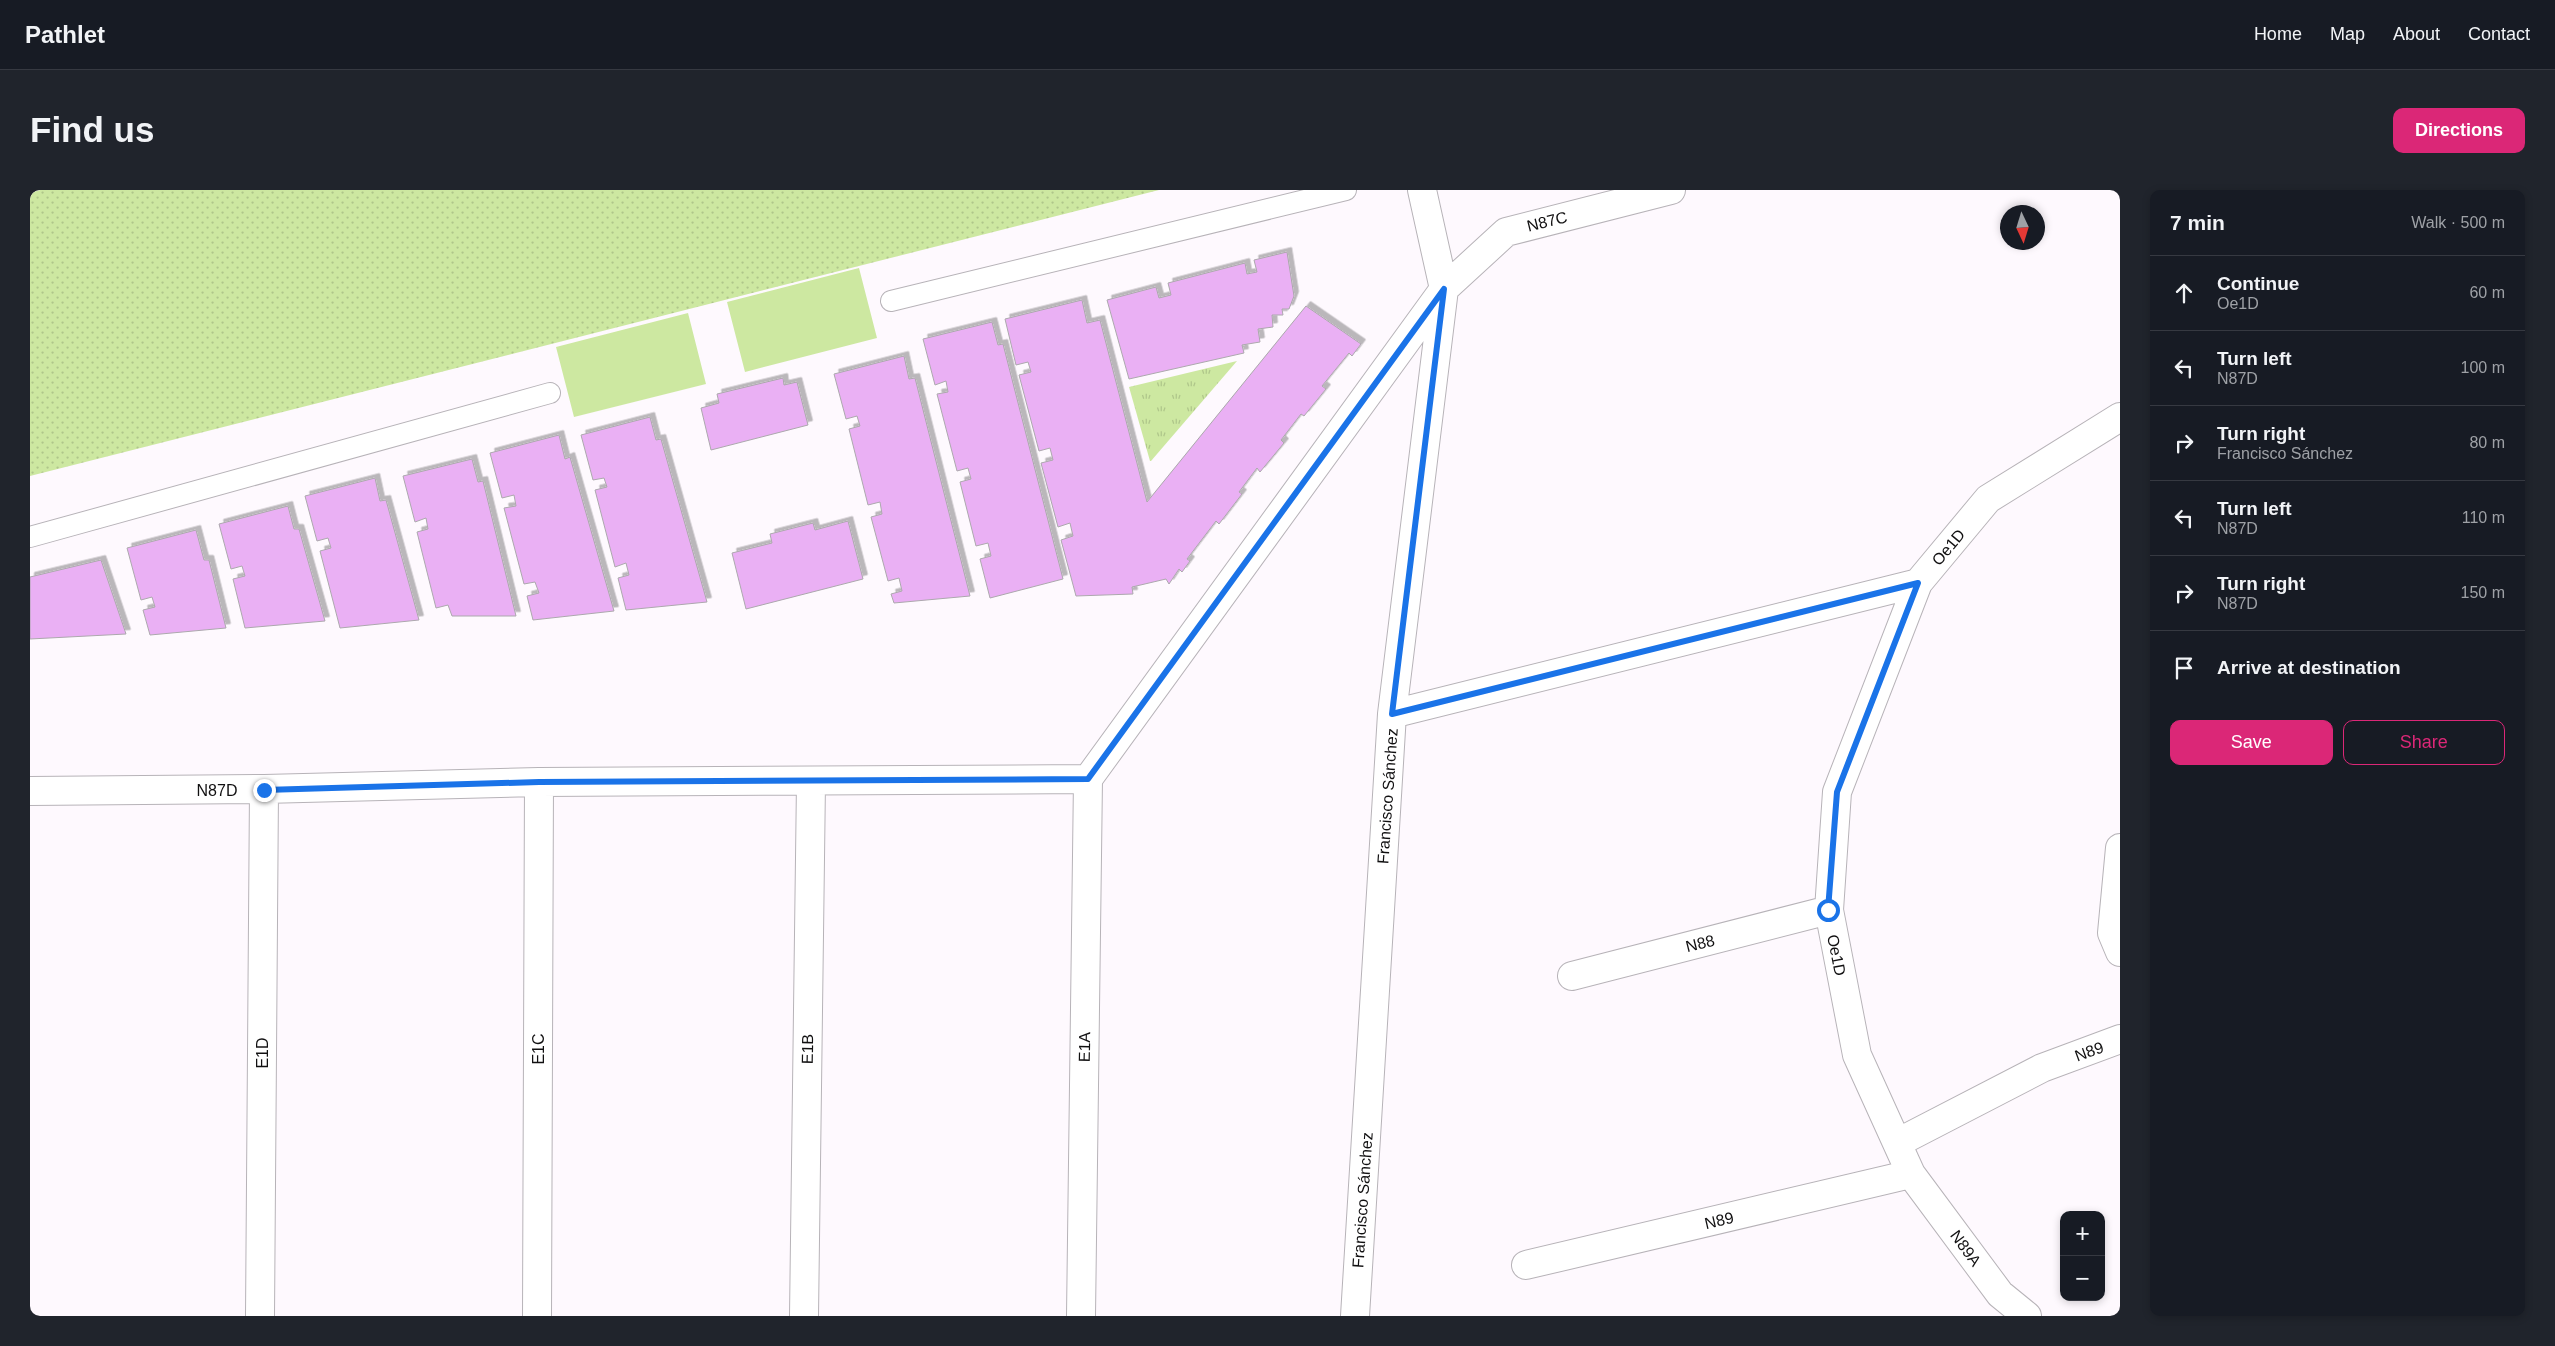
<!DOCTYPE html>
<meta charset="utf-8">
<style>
body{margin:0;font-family:Arial,sans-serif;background:#20242c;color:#f1f3f6}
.controls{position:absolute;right:15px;bottom:15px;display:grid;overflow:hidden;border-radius:10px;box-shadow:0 2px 8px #0003}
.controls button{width:45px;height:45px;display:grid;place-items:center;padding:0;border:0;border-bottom:1px solid #363941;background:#171b24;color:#f1f3f6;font:25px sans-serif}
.compass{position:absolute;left:1970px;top:15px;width:45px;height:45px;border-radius:50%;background:#171b24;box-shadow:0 2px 8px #0003;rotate:176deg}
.stop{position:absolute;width:15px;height:15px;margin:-11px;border:4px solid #1a73e8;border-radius:50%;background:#fff}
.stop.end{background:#1a73e8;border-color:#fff;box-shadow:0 1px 5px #0008}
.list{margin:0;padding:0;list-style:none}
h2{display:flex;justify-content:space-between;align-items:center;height:65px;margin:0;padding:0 20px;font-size:21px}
h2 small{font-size:16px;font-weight:400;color:#9ea1a6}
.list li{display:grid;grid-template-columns:32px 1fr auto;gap:15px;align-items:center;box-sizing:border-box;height:75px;padding:0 20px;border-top:1px solid #363941}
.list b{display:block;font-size:19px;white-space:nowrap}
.list p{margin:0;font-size:16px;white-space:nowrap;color:#9ea1a6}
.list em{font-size:16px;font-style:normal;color:#9ea1a6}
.actions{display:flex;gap:10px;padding:15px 20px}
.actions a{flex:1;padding:11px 0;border:1px solid #db2777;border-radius:10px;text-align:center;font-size:18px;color:#db2777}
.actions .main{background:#db2777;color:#fff}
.icon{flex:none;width:28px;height:28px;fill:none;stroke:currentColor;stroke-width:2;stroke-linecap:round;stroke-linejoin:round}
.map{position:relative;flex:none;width:2090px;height:1126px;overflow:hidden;border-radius:10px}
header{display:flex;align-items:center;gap:30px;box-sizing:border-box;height:70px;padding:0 25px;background:#171b24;border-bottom:1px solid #363941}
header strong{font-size:24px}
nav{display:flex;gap:28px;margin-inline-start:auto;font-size:18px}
.intro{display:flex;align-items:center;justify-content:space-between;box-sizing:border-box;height:120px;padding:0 30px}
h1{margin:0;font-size:35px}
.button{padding:12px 22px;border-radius:10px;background:#db2777;color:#fff;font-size:18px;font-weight:700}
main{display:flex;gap:30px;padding:0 30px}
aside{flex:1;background:#171b24;border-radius:10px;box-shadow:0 2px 8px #0003}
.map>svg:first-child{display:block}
</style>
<header>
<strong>Pathlet</strong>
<nav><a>Home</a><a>Map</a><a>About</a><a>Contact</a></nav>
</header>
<div class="intro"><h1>Find us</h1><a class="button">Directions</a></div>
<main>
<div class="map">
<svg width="2090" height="1126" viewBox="0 0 2090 1126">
<defs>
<pattern id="grass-dots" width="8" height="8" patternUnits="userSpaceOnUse" patternTransform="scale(1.25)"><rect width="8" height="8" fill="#cde8a1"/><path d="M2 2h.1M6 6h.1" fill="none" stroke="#afc68a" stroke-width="1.8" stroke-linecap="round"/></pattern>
<pattern id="park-tufts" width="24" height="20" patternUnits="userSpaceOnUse" patternTransform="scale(1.25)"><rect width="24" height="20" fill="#cde8a1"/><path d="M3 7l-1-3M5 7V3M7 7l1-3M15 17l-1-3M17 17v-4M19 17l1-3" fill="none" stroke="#afc68a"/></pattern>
<filter id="shadow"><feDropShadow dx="4.5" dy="-4.5" stdDeviation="0" flood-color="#0004"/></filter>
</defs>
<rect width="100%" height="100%" fill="#fef9fe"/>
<!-- grass -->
<path fill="url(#grass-dots)" d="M10 0H1129L0 286V3Z"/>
<!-- park -->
<path fill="url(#park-tufts)" d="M1207 171 1121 271H1120L1099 197Z"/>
<!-- pitch -->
<path fill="#cde8a1" d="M829 78 847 148 715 182 697 112Z
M658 123 676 194 544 227 526 157Z"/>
<!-- building -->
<path fill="#eab0f4" stroke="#aca8ad" filter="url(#shadow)" d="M1257 62 1264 106 1259 119H1252L1253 125H1242L1243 137 1228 139 1230 152 1212 155 1214 163 1099 189 1077 110 1126 97 1129 108 1141 105 1138 93 1215 73 1217 84 1227 82 1224 70Z
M1052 110 1057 133 1070 130 1117 312 1276 116 1331 154 1322 166 1319 163 1292 196 1296 199 1274 226 1271 224 1251 250 1254 253 1230 282 1227 278 1209 302 1212 304 1189 334 1186 331 1157 369 1160 371 1152 382 1149 379 1139 394 1136 389 1102 397 1103 404 1046 406 1031 350 1043 346 1040 333 1028 337 1011 273 1023 270 1020 258 1009 261 989 185 1001 182 998 172 986 175 975 129Z
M962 132 968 155 973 154 1033 389 960 408 950 369 961 366 958 353 946 356 930 292 941 289 938 278 927 281 907 204 918 202 916 191 905 195 893 149Z
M874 166 879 189 885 188 940 406 864 413 861 404 872 401 869 388 858 391 841 327 852 324 850 312 838 315 819 239 830 236 827 226 816 229 804 184Z
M753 188 754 195 767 192 778 235 681 260 671 218 689 213 687 204Z
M620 227 626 250 631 249 677 412 596 420 588 388 599 385 596 373 585 377 565 300 577 297 574 288 563 290 551 245Z
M529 245 535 269 540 267 584 421 503 430 497 406 509 403 505 392 494 394 474 318 486 316 484 305 472 308 460 263Z
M442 269 448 292 453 291 486 426H422L418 415 406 418 387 342 398 339 396 328 385 332 373 286Z
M345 288 350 311 356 310 389 430 310 438 290 361 301 358 298 348 287 351 275 306Z
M258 316 264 339H269L295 431 215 438 203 389 215 386 212 376 201 379 189 334Z
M818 331 833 389 716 419 702 363 742 353 740 344 783 333 785 340Z
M166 340 174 370H179L196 438 120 445 113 420 125 417 122 407 111 410 97 358Z
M71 370 96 444 0 449V387Z"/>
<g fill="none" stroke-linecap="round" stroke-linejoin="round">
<defs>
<path id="service" d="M861 111 1316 0
M0 347 520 203"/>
<path id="minor" d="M1362 524 1888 393
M1058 589 1414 99 1476 42 1641 0
M0 601 234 599 509 592 1058 589
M2090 658 2082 743 2090 762
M1542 786 1799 720
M1867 953 2012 878 2090 849
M1496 1075 1881 984
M230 1126 234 599
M507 1126 509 592
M774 1126 781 592
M1051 1126 1058 589
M1325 1126 1362 524 1414 99 1392 0
M1997 1126 1970 1104 1881 984 1827 865 1799 720 1807 602 1888 393 1958 309 2090 227"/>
</defs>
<!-- service casing -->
<use href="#service" stroke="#b7b3b8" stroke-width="22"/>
<!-- minor casing -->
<use href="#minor" stroke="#b7b3b8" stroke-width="30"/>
<!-- service -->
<use href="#service" stroke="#fff" stroke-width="20"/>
<!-- minor -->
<use href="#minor" stroke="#fff" stroke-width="28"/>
</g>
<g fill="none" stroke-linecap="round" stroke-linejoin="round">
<!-- route -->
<path stroke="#1a73e8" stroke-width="6" d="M234 600 509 592 1058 589 1414 99 1362 524 1888 393 1807 602 1798 720"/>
</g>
<g text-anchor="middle" stroke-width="4.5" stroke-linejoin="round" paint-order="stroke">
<!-- street labels -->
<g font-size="16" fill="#111011" stroke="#fff">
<text transform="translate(1517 31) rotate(-14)" y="6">N87C</text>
<text transform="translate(1918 357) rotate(-50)" y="6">Oe1D</text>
<text x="187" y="606">N87D</text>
<text transform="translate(1357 606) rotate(-86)" y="6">Francisco Sánchez</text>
<text transform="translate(1670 753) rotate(-14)" y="6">N88</text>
<text transform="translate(1807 765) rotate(79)" y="6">Oe1D</text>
<text transform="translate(1054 857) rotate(-89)" y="6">E1A</text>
<text transform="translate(508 859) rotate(-90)" y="6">E1C</text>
<text transform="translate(777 859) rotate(-89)" y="6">E1B</text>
<text transform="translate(2059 861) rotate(-20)" y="6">N89</text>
<text transform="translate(232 863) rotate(-90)" y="6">E1D</text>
<text transform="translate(1332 1010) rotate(-86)" y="6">Francisco Sánchez</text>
<text transform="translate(1689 1030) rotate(-13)" y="6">N89</text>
<text transform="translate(1936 1058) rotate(54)" y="6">N89A</text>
</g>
</g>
</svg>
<div class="controls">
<button>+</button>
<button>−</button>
</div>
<svg class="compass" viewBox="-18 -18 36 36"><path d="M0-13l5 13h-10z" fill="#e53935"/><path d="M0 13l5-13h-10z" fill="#9ea1a6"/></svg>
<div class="stop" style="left:1798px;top:720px"></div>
<div class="stop end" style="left:234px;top:600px"></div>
</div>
<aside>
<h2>7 min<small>Walk · 500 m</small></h2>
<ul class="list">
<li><svg class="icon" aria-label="ahead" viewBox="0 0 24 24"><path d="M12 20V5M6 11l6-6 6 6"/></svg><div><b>Continue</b><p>Oe1D</p></div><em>60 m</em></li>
<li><svg class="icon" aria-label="left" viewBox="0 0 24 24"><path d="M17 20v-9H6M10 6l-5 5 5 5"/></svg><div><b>Turn left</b><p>N87D</p></div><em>100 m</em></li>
<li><svg class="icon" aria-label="right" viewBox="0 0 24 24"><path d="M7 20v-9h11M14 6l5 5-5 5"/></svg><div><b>Turn right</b><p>Francisco Sánchez</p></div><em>80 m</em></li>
<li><svg class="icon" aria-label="left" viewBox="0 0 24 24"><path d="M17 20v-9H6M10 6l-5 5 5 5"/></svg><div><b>Turn left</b><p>N87D</p></div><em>110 m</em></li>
<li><svg class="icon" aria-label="right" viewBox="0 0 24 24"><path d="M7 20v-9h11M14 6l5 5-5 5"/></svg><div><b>Turn right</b><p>N87D</p></div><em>150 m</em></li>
<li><svg class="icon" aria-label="arrive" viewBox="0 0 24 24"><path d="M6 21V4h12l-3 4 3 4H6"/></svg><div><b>Arrive at destination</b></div></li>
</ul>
<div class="actions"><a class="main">Save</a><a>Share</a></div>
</aside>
</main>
